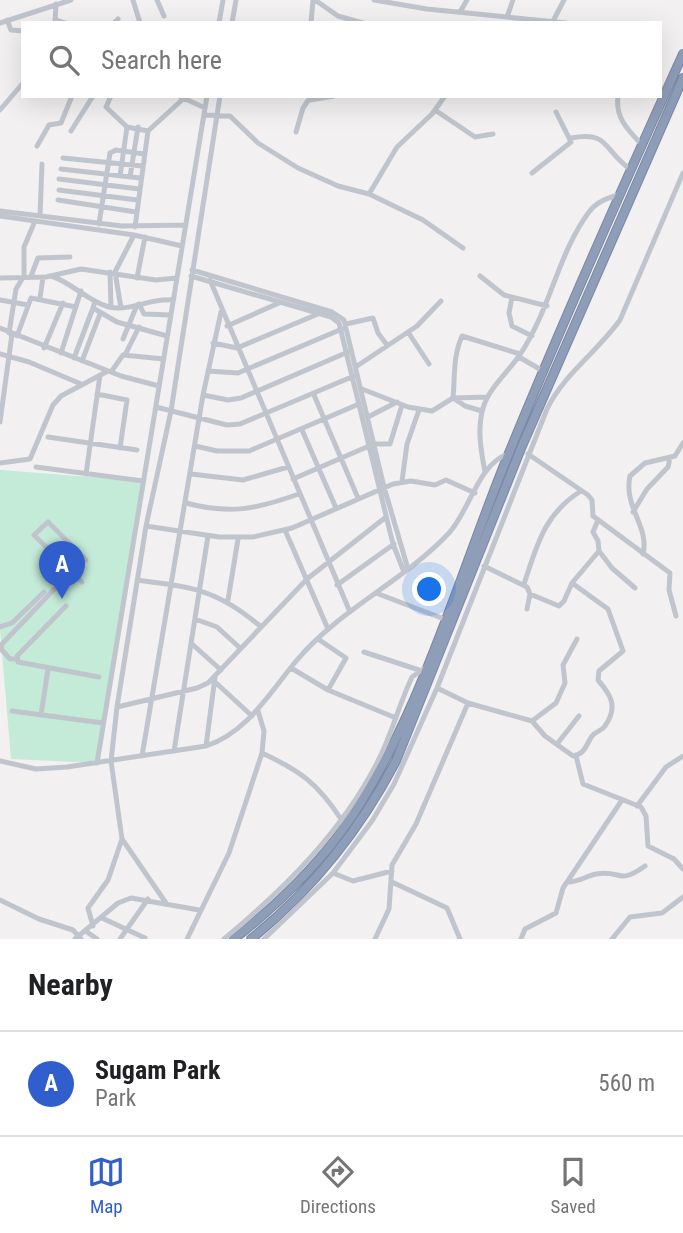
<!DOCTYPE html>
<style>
body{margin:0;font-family:"Roboto Condensed",sans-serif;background:#f6f6f6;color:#202124}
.you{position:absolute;left:430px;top:590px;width:24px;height:24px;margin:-18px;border:5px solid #fff;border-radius:50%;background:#1a73e8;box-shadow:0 0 0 10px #1a73e833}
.badge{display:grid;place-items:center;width:46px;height:46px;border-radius:50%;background:#305ecc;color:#fff;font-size:23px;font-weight:700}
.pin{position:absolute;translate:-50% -58px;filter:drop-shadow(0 2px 4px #0008)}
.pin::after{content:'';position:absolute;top:37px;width:24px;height:21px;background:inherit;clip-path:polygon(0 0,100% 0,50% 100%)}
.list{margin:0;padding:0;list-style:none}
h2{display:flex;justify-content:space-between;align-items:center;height:91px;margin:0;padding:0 28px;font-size:30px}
h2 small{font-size:23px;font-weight:400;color:#757577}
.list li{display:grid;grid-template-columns:46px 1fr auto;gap:21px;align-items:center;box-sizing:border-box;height:105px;padding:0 28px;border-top:2px solid #e0e0e0}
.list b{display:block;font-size:26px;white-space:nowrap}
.list p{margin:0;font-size:23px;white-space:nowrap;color:#757577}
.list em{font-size:23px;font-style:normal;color:#757577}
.icon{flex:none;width:38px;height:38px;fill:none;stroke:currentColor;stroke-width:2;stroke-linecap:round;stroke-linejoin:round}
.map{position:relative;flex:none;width:683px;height:939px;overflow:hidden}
.search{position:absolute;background:#fff;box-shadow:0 7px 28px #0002;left:21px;right:21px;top:21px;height:77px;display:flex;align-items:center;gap:18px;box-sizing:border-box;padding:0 24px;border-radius:0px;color:#757577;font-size:26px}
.sheet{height:196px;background:#fff}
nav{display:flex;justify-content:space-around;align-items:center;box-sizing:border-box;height:98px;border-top:2px solid #e0e0e0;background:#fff;font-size:19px;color:#757577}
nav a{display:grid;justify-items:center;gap:4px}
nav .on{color:#305ecc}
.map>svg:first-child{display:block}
</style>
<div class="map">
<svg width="683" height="939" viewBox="0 0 683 939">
<rect width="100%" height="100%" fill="#f2f0f0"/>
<!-- green -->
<path fill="#c4ead8" d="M0 470 143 481 97 763 11 759 0 629Z"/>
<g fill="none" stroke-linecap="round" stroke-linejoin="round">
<defs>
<path id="highway" d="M234 939C277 905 317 867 348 822 421 716 460 572 509 453 564 319 623 186 683 54
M251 939C312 890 360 830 396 761L522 446 683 78"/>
</defs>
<!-- highway casing -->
<use href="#highway" stroke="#7988a4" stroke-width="10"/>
<!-- minor -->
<path stroke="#c0c5cd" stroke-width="5" d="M133 0 140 23
M157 0 164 16
M315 0 338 16 363 23
M374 0 427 9 566 23
M460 12 467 0
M507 17 513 0
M7 20 11 30 23 31
M55 20 65 23
M553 21 564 0
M0 23 71 0
M55 23 56 4
M114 23 118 19
M219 23 223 0
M232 23 236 0
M311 23 313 0
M111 96 106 107 127 127
M179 96 205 108
M618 96C615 118 628 130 642 145
M310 100 334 96
M0 110 23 83
M435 110 475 137 493 134
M204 115 230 116 258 143 298 168 338 186 369 194 423 220 463 248
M71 131 93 96
M296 132 303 108 311 96
M571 138C610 131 602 149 631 170
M37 146 49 125 61 123 72 96
M63 158 142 166
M61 169 140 178
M532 173 571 142 556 112
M120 176 127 127 148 131
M130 177 138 127
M59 179 139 189
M59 190 137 200
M369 194 397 147 432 114 445 96
M58 200 136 212
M0 211 122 226 186 225
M0 216 134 235 182 246
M40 216 42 164
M99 224 110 153 116 150 144 154
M135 227 148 131 183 99
M192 270 332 312 344 320 384 487 408 569
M110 272 111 307
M31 276 38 258 70 257
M51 276C73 283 87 301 109 307 130 312 149 298 173 300
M191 276 331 317 339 323 393 544 404 572
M480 276 504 295 547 306
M0 278 46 277 81 269 156 280 177 278
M137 278 145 237
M210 280 350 612
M512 297 509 313 512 326 532 336
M40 298 43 277
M0 300 28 305
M95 301 93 308 117 322 167 336
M139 304 144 314 171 315
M121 308 115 272 134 235
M346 324 373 318 378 333 387 345
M227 326 279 303
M0 328 121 376 159 386
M408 332 429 364
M9 333 16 289 24 276V247L35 221
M17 336 31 298 76 307
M123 339 137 305
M213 343 237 348 318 314
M44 348 63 303
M61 353 81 291
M0 354 29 362 81 384
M125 355 139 327
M519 357 543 371
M74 358 93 308
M82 361 100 314
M357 366 417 326 441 301
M208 371 238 373 342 329
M111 372 123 355 164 359
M362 389 408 407 432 411 453 398 488 397
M97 394 127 400 120 448
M203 395 228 400 241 398 348 352
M314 395 358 498
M156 407 227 425 240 424 354 376
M482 411 465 406 453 398C455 376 453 356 462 336L520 354
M368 417 397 402
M0 422 12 334
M302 430 336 508
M48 437 137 450
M374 444H390L402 405
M195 446 217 451H249L359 404
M528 454 588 495 592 500 593 516 670 573 669 590 676 616
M0 463 30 459 53 405 61 396 108 371
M36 467 143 481
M485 472C481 451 477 429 483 408 489 388 507 373 519 356 550 311 558 253 589 212 597 201 608 198 621 194
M86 474 100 375
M191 474 243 480 288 467
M293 479 369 446
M402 481 407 444 419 410
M186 503C231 515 256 509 299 494
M633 512 647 489 668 467 670 457
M146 526 219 537H253L292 528 393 484 411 481 435 485 446 480 475 493
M285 530 328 629
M599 551 612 568 635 588
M643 554C650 527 623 507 630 476L645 463 675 456 683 443
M484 566 527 587 530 594 527 609
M137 580C192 587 216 589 260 626
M82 582 34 535 48 522 86 560
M524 584C537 545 544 514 581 491
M337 585 394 544
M376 593 444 619
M530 594 559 606 564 601 572 583
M228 600 238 539
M66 606 17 656 18 662 99 677
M195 619 217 627 240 648
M0 627 12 623 44 592
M318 639 346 658 328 690
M192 644 221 670
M364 652 419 670
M17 659H10L1 649 2 644 84 558
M291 668 328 690 396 718
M214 681 252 716
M437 688 468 703 532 721 545 736 573 756C585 754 586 745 592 736 596 731 602 731 605 726 619 706 610 694 598 680L599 671 623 651 608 609 572 583 599 551 598 541 593 532 598 520
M117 707 197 688 208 683 307 579 386 517
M12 711 103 723
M41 715 48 669
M532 721 556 703 565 683 563 665 577 639
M557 744 579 716
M206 746 215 677
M174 751 208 536
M262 753C301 771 318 784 341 819
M142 756 203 395 221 312
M576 756 583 784 641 807 646 816 648 846 674 859 683 869
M0 761 36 769 67 767 206 746C248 732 270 692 297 660 340 609 404 581 449 533 470 510 478 464 508 454
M97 763 207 96
M637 806 666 767 683 756
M122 839 166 903
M333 873 353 881 392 871
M392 882 447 908 460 939
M568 882C579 882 586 876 596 874 621 869 617 886 645 866
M0 900 39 919 73 930 81 939
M102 918 145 938
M93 926 88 908 108 880 122 839 111 761 117 707 146 526 171 411 220 96
M87 932 97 939
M75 939 118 903 131 898 199 910
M120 939 148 899
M187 939 229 853 262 753 264 731 258 711
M224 939C284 889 342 832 378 761 392 734 399 704 412 677L425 668
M264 939 333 873 372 821 394 784 437 688 547 409C564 374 597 352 620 320L683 173
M375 939 389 909 392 865 416 824 468 703
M521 939 525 929 556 913 563 888 622 800
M612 939 630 917 662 913 683 897"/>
<!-- highway -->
<use href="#highway" stroke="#8e9db8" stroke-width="8"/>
</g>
</svg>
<div class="you"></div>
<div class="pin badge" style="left:62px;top:599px">A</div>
<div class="search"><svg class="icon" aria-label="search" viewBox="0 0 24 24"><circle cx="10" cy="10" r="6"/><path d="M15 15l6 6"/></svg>Search here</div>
</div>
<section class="sheet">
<h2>Nearby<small></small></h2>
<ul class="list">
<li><span class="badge">A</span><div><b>Sugam Park</b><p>Park</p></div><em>560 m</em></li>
</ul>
</section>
<nav>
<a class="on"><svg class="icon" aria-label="map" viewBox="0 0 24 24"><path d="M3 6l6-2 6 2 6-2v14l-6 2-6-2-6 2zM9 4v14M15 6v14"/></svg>Map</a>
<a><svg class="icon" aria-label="directions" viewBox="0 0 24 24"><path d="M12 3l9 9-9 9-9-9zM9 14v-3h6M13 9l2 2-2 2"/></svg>Directions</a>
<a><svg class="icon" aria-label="saved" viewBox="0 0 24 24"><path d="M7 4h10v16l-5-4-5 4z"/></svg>Saved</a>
</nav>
